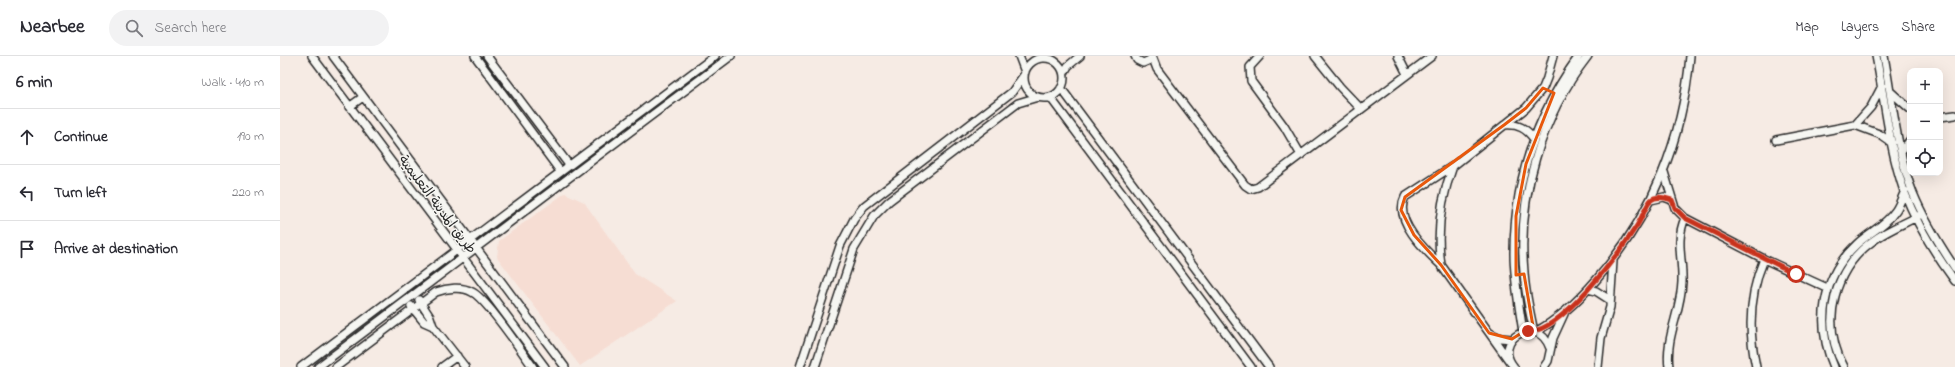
<!DOCTYPE html>
<meta charset="utf-8">
<style>
body{margin:0;font-family:"Indie Flower","Playpen Sans Arabic",sans-serif;background:#f2f2f3;color:#2b2b33}
.controls{position:absolute;right:12px;top:12px;display:grid;overflow:hidden;border-radius:8px;box-shadow:0 4px 16px #0002}
.controls button{width:36px;height:36px;display:grid;place-items:center;padding:0;border:0;border-bottom:1px solid #e1e1e2;background:#fff;color:#2b2b33;font:20px sans-serif}
.stop{position:absolute;width:12px;height:12px;margin:-9px;border:3px solid #c8321e;border-radius:50%;background:#fff}
.stop.end{background:#c8321e;border-color:#fff;box-shadow:0 1px 4px #0008}
.list{margin:0;padding:0;list-style:none}
h2{display:flex;justify-content:space-between;align-items:center;height:52px;margin:0;padding:0 16px;font-size:17px}
h2 small{font-size:13px;font-weight:400;color:#7c7c81}
.list li{display:grid;grid-template-columns:26px 1fr auto;gap:12px;align-items:center;box-sizing:border-box;height:56px;padding:0 16px;border-top:1px solid #e1e1e2}
.list b{display:block;font-size:15px;white-space:nowrap}
.list em{font-size:13px;font-style:normal;color:#7c7c81}
.icon{flex:none;width:22px;height:22px;fill:none;stroke:currentColor;stroke-width:2;stroke-linecap:round;stroke-linejoin:round}
.map{position:relative;flex:none;width:1675px;height:311px;overflow:hidden}
header{display:flex;align-items:center;gap:24px;box-sizing:border-box;height:56px;padding:0 20px;background:#fff;border-bottom:1px solid #e1e1e2}
header strong{font-size:19px}
nav{display:flex;gap:22px;margin-inline-start:auto;font-size:14px}
.search{width:280px;height:36px;background:#f2f2f3;display:flex;align-items:center;gap:10px;box-sizing:border-box;padding:0 14px;border-radius:22px;color:#7c7c81;font-size:15px}
main{display:flex}
aside{flex:1;background:#fff}
.map>svg:first-child{display:block}
</style>
<header>
<strong>Nearbee</strong>
<div class="search"><svg class="icon" aria-label="search" viewBox="0 0 24 24"><circle cx="10" cy="10" r="6"/><path d="M15 15l6 6"/></svg>Search here</div>
<nav><a>Map</a><a>Layers</a><a>Share</a></nav>
</header>
<main>
<aside>
<h2>6 min<small>Walk · 410 m</small></h2>
<ul class="list">
<li><svg class="icon" aria-label="ahead" viewBox="0 0 24 24"><path d="M12 20V5M6 11l6-6 6 6"/></svg><div><b>Continue</b></div><em>190 m</em></li>
<li><svg class="icon" aria-label="left" viewBox="0 0 24 24"><path d="M17 20v-9H6M10 6l-5 5 5 5"/></svg><div><b>Turn left</b></div><em>220 m</em></li>
<li><svg class="icon" aria-label="arrive" viewBox="0 0 24 24"><path d="M6 21V4h12l-3 4 3 4H6"/></svg><div><b>Arrive at destination</b></div></li>
</ul>
</aside>
<div class="map">
<svg width="1675" height="311" viewBox="0 0 1675 311">
<rect width="100%" height="100%" fill="#f6ebe4"/>
<filter id="ink" filterUnits="userSpaceOnUse"><feTurbulence type="fractalNoise" baseFrequency=".025" numOctaves="2"/><feDisplacementMap in="SourceGraphic" scale="8" xChannelSelector="R" yChannelSelector="G"/><feConvolveMatrix kernelMatrix="1 2 1 2 8 2 1 2 1" color-interpolation-filters="sRGB"/></filter>
<g filter="url(#ink)">
<!-- built -->
<path fill="#f6ddd3" d="M285 137 304 146 355 218 397 245 300 310 217 201 219 185Z"/>
<g fill="none" stroke-linecap="round" stroke-linejoin="round">
<defs>
<path id="minor" d="M32 0 265 311
M53 0 285 311
M195 0 280 115
M207 0 289 109
M739 0 745 16
M855 0 857 4 863 7 870 4 872 0
M872 0 877 13 965 129 971 133 978 131 1152 0
M980 0 970 11 971 25 1004 70 1021 99
M1035 0 1060 31 1081 53
M1118 0 1127 18
M1596 0C1605 45 1609 92 1624 135 1636 167 1655 198 1675 225
M1604 0C1612 43 1617 97 1633 137 1644 164 1659 188 1675 212
M744 22a20 20 0 1 1 40 0a20 20 0 1 1-40 0Z
M784 17 788 10 800 0
M781 32 989 311
M1611 36 1630 53
M770 41 971 311
M69 51 83 41
M1660 61 1675 59
M1225 69C1238 68 1246 72 1254 83
M1575 69 1591 51 1602 30
M1496 84 1575 69 1599 78 1612 87
M1622 95 1630 84
M1384 116 1395 152 1405 162 1484 203 1547 232
M1371 144 1384 141 1392 144
M1161 209C1156 174 1161 142 1173 110
M1308 233 1316 235 1330 244
M139 244 150 261 153 270 185 311
M131 250 144 266 153 270
M1243 276C1239 250 1234 223 1234 197 1234 125 1257 58 1299 0
M1254 276C1250 256 1245 236 1244 216 1237 140 1261 60 1308 0
M1255 276C1280 263 1299 244 1317 223 1372 160 1403 83 1410 0
M1210 277 1220 282 1232 283
M1230 306 1161 209C1145 194 1113 164 1125 141L1173 110 1246 52 1263 32 1267 22 1273 0
M21 311 435 0
M38 311C176 207 313 103 451 0
M56 311 156 236C167 232 182 230 192 236 207 243 241 295 253 311
M162 311 177 300
M520 311 560 190 574 163 584 150 732 36 744 19
M535 311 574 193 594 160 609 145 738 47 758 41
M1234 311C1211 285 1257 256 1270 292
M1264 311 1268 305 1273 282 1284 258
M1318 311 1321 282 1330 251 1333 205
M1389 311C1385 281 1401 256 1402 226 1403 202 1395 186 1405 162
M1476 311C1468 274 1469 238 1484 203
M1554 311C1535 268 1542 220 1577 188 1590 176 1606 169 1616 154 1620 148 1622 141 1625 135
M1564 311C1539 266 1554 210 1597 182 1610 173 1626 167 1640 159"/>
</defs>
<!-- minor casing -->
<use href="#minor" stroke="#2b2b2b" stroke-width="10"/>
<!-- minor -->
<use href="#minor" stroke="#f6f6f2" stroke-width="7"/>
</g>
</g>
<g fill="none" stroke-linecap="round" stroke-linejoin="round" filter="url(#ink)">
<!-- route -->
<path stroke="#c8321e" stroke-width="5" d="M1248 275C1279 279 1340 196 1356 171 1361 165 1366 149 1371 144 1377 139 1386 142 1392 144L1395 152 1405 162 1516 218"/>
</g>
<!-- marked area -->
<path fill="none" stroke="#e8590c" stroke-width="3" stroke-linejoin="round" d="M1263 32 1274 37 1246 108 1236 160V219L1244 218 1254 276H1243L1232 283 1209 277 1161 209 1134 179 1121 154 1125 141 1224 69 1246 52Z"/>
<g text-anchor="middle" stroke-width="3" stroke-linejoin="round" paint-order="stroke">
<!-- street labels -->
<g font-size="14" fill="#2b2b2b" stroke="#f6f6f2">
<text transform="translate(158 148) rotate(53)" y="5">طريق المدينة التعليمية</text>
</g>
</g>
</svg>
<div class="controls">
<button>+</button>
<button>−</button>
<button><svg class="icon" aria-label="locate" viewBox="0 0 24 24"><circle cx="12" cy="12" r="6"/><path d="M12 2v4M12 18v4M2 12h4M18 12h4"/></svg></button>
</div>
<div class="stop" style="left:1516px;top:218px"></div>
<div class="stop end" style="left:1248px;top:275px"></div>
</div>
</main>
